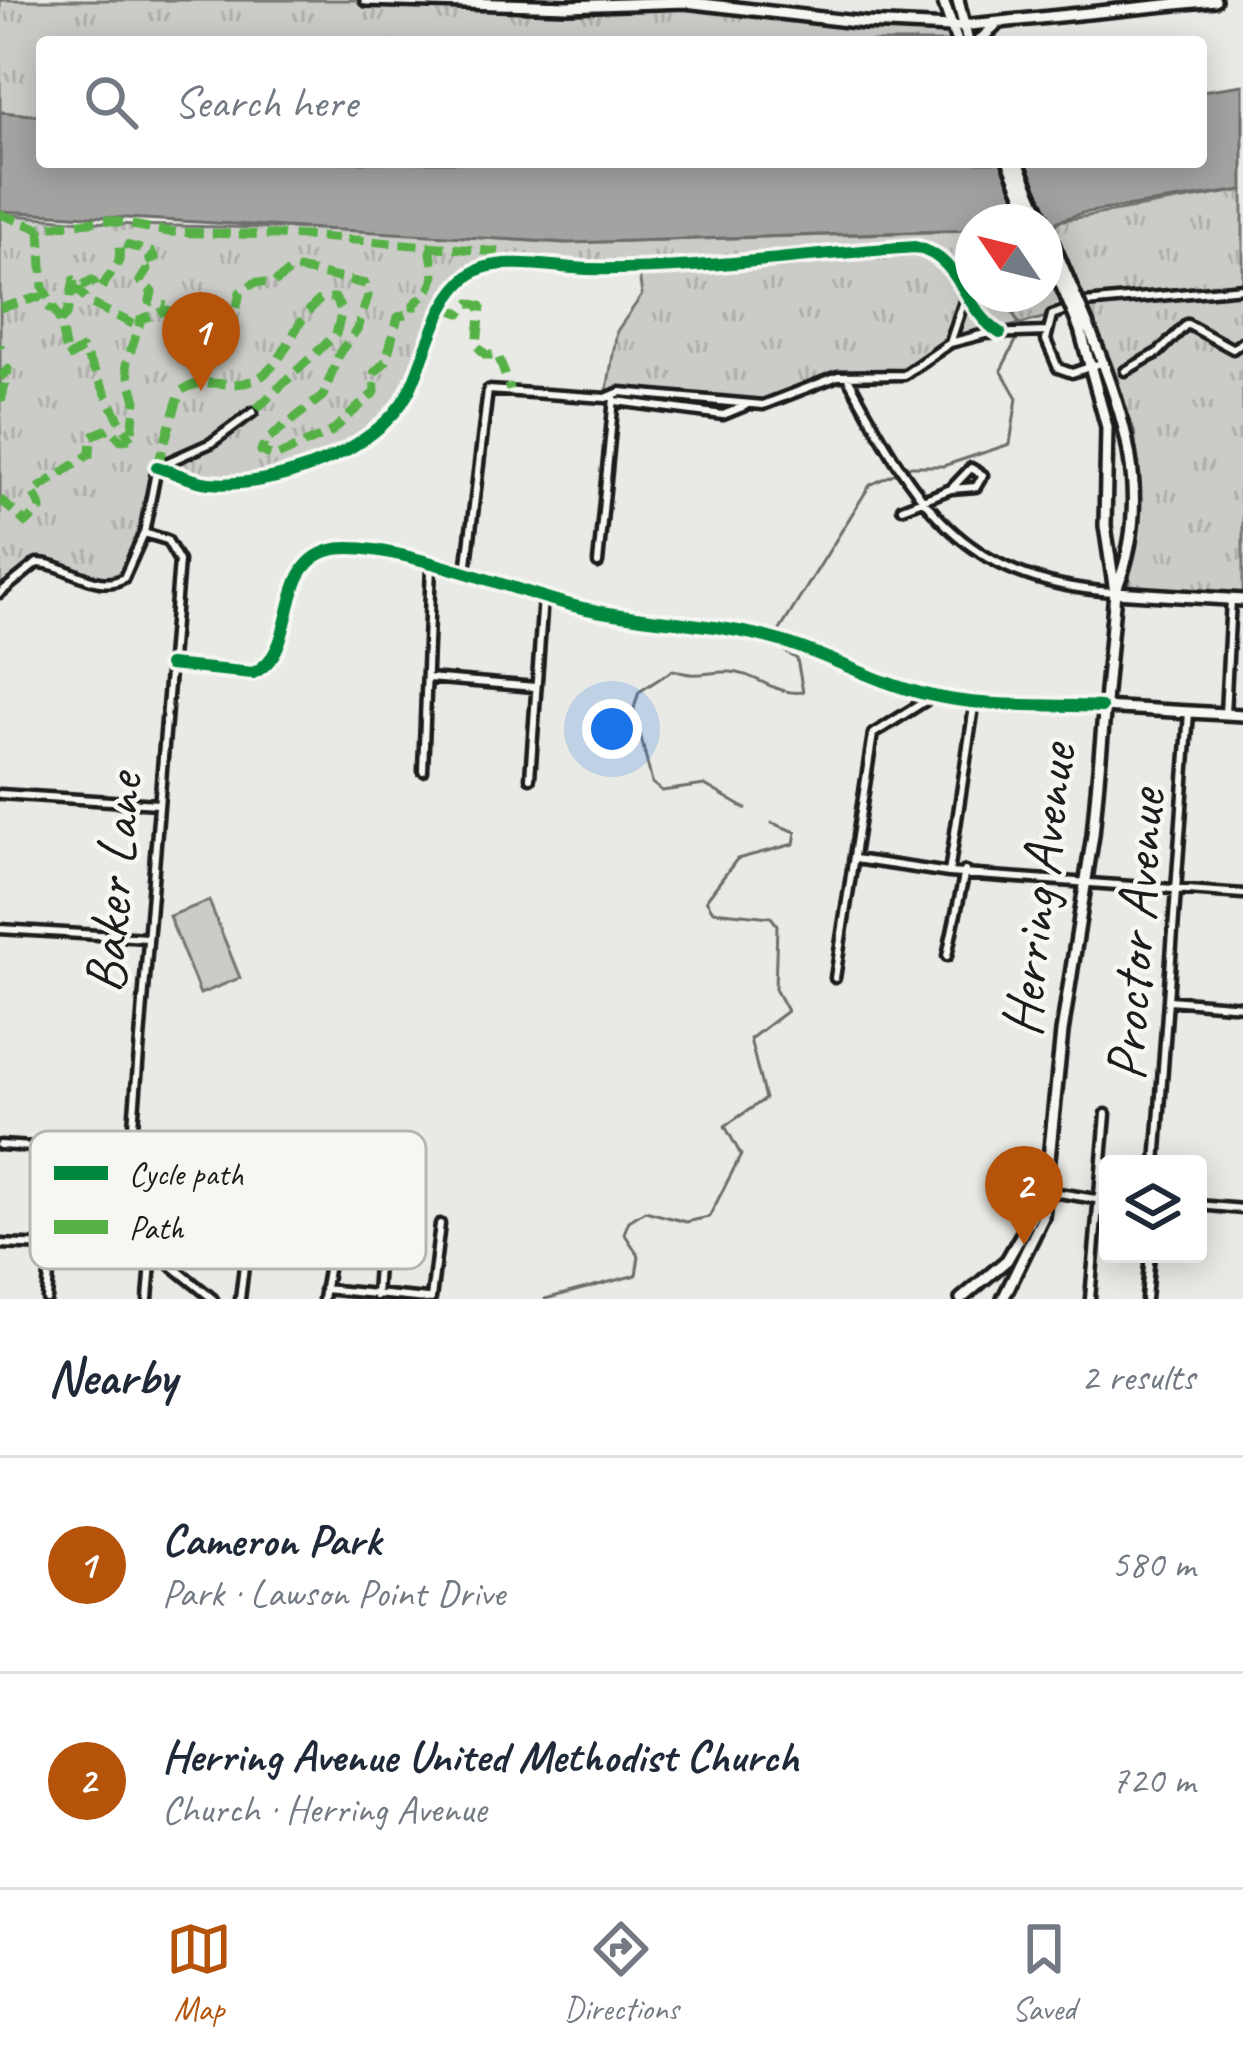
<!DOCTYPE html>
<meta charset="utf-8">
<style>
body{margin:0;font-family:Caveat,sans-serif;background:#f2f2f3;color:#1f2937}
.controls{position:absolute;right:36px;bottom:36px;display:grid;overflow:hidden;border-radius:12px;box-shadow:0 6px 30px #0003}
.controls button{width:108px;height:108px;display:grid;place-items:center;padding:0;border:0;border-bottom:3px solid #e0e1e3;background:#fff;color:#1f2937;font:60px sans-serif}
.compass{position:absolute;left:955px;top:204px;width:108px;height:108px;border-radius:50%;background:#fff;box-shadow:0 6px 30px #0003;rotate:305deg}
.you{position:absolute;left:612px;top:729px;width:42px;height:42px;margin:-30px;border:9px solid #fff;border-radius:50%;background:#1a73e8;box-shadow:0 0 0 18px #1a73e833}
.badge{display:grid;place-items:center;width:78px;height:78px;border-radius:50%;background:#b45309;color:#fff;font-size:39px;font-weight:700}
.pin{position:absolute;translate:-50% -99px;filter:drop-shadow(0 3px 6px #0008)}
.pin::after{content:'';position:absolute;top:63px;width:42px;height:36px;background:inherit;clip-path:polygon(0 0,100% 0,50% 100%)}
.list{margin:0;padding:0;list-style:none}
h2{display:flex;justify-content:space-between;align-items:center;height:156px;margin:0;padding:0 48px;font-size:51px}
h2 small{font-size:39px;font-weight:400;color:#747a83}
.list li{display:grid;grid-template-columns:78px 1fr auto;gap:36px;align-items:center;box-sizing:border-box;height:216px;padding:0 48px;border-top:3px solid #e0e1e3}
.list b{display:block;font-size:45px;white-space:nowrap}
.list p{margin:0;font-size:39px;white-space:nowrap;color:#747a83}
.list em{font-size:39px;font-style:normal;color:#747a83}
.icon{flex:none;width:66px;height:66px;fill:none;stroke:currentColor;stroke-width:2;stroke-linecap:round;stroke-linejoin:round}
.map{position:relative;flex:none;width:1243px;height:1299px;overflow:hidden}
.search{position:absolute;background:#fff;box-shadow:0 6px 30px #0003;left:36px;right:36px;top:36px;height:132px;display:flex;align-items:center;gap:30px;box-sizing:border-box;padding:0 42px;border-radius:12px;color:#747a83;font-size:45px}
.sheet{height:588px;background:#fff}
nav{display:flex;justify-content:space-around;align-items:center;box-sizing:border-box;height:168px;border-top:3px solid #e0e1e3;background:#fff;font-size:33px;color:#747a83}
nav a{display:grid;justify-items:center;gap:6px}
nav .on{color:#b45309}
.map>svg:first-child{display:block}
</style>
<div class="map">
<svg width="1243" height="1299" viewBox="0 0 1243 1299">
<defs>
<pattern id="park-tufts" width="24" height="20" patternUnits="userSpaceOnUse" patternTransform="scale(3)"><rect width="24" height="20" fill="#cbcbc7"/><path d="M3 7l-1-3M5 7V3M7 7l1-3M15 17l-1-3M17 17v-4M19 17l1-3" fill="none" stroke="#aeaeaa"/></pattern>
</defs>
<rect width="100%" height="100%" fill="#e9e9e5"/>
<filter id="ink" filterUnits="userSpaceOnUse"><feTurbulence type="fractalNoise" baseFrequency=".00833" numOctaves="2"/><feDisplacementMap in="SourceGraphic" scale="24" xChannelSelector="R" yChannelSelector="G"/><feConvolveMatrix kernelMatrix="1 2 1 2 8 2 1 2 1" color-interpolation-filters="sRGB"/></filter>
<g filter="url(#ink)">
<!-- park -->
<path fill="url(#park-tufts)" stroke="#747472" stroke-width="3" d="M0 0H397L530 6 638 0 951 27 956 42H42V116L0 112Z
M1243 190V288L1093 305 1243 291V594L1128 586 1139 482 1134 430 1086 306 970 338 922 368 838 376 745 406 607 390 617 331 642 295 638 267 479 270C441 316 422 371 387 418 360 456 256 486 210 483 193 481 174 472 157 467L144 533 124 578 101 583 38 563 0 591V214L132 225 366 230 562 243 934 232 973 226V294H1045V237L1058 221Z"/>
<!-- pitch -->
<path fill="#cbcbc7" stroke="#747472" stroke-width="3" d="M209 901 240 978 200 994 169 916Z"/>
<!-- water -->
<path fill="#a3a3a1" stroke="#6d6d6c" stroke-width="3" d="M1243 85V190L1082 213 1058 221 1045 237V222H973V230L570 243 0 211V112L42 116V162H1201V91Z"/>
<g fill="none" stroke-linecap="round" stroke-linejoin="round">
<!-- stream -->
<path stroke="#6d6d6c" stroke-width="3" d="M746 809 705 785 662 791 652 783 634 708 639 692 673 670C701 679 705 671 730 672 756 673 775 696 803 692L797 659 781 649 777 635 870 485 911 466H943L1010 444 1017 398 1001 370 1022 329 1002 294
M545 1299 636 1275 639 1256 624 1233 629 1221 645 1211 686 1222 709 1217 741 1155 725 1126 765 1099 750 1039 787 1011 775 989 777 925 771 917 713 911 706 900 737 859 794 844 796 832 772 823"/>
<defs>
<path id="minor" d="M950 343 965 298
M1104 362 1072 373 1058 368 1046 340 1052 315 1085 303 1243 288
M1125 371 1159 352 1187 324 1233 349 1243 341
M848 378C915 501 959 581 1113 592
M616 401 723 415 745 406
M157 467C174 472 191 481 209 483 273 489 377 452 408 393 427 357 435 300 471 274 498 255 556 268 588 269 697 271 806 254 915 247 963 258 962 309 1000 333
M157 467 211 443 253 412
M902 508 951 489 976 487 983 475 971 468 951 489
M144 533 167 540 179 561 126 1212 135 1236 213 1299
M598 563 614 398
M466 572 488 390 606 398 620 392 763 405 838 376 904 375 950 343 985 334 1046 332
M0 593 37 563C67 563 96 594 124 578L144 533 157 467
M169 665 253 673C302 651 273 565 331 550 382 536 531 598 587 609 652 623 719 622 784 642 833 657 878 684 929 695 983 708 1045 704 1101 707
M428 678 535 687
M1225 714 1231 599
M423 771 431 566
M530 778 543 597
M0 794 158 804
M855 859 949 873 1243 894
M949 873 975 700
M0 929 147 938
M947 956 965 871
M835 978 873 734 930 698
M1169 1000 1243 1006
M0 1145 130 1153
M1156 1164 1189 712
M1046 1191 1108 1201
M1198 1205 1243 1209
M0 1244 148 1250
M324 1289 427 1299
M376 1296 382 1200
M47 1299 51 1249
M148 1299 152 1250
M240 1299 248 1233
M323 1299 334 1235
M431 1299 440 1224
M1090 1299 1106 1114
M1146 1299 1150 1254"/>
<path id="secondary" d="M366 0 567 6 685 2 865 23 951 27 1215 0
M943 0 957 42
M958 0 968 42
M978 42 995 26
M1009 162 1034 222
M1018 162 1044 222
M1089 328C1124 411 1153 498 1117 587
M1115 592 1243 600
M1101 707 1243 715
M961 1299 1007 1260 1042 1199
M1003 1299 1043 1217 1062 1032 1093 835 1115 592 1105 526 1107 427 1080 329"/>
</defs>
<!-- minor casing -->
<use href="#minor" stroke="#1c1c1c" stroke-width="15"/>
<!-- secondary casing -->
<use href="#secondary" stroke="#1c1c1c" stroke-width="18"/>
<!-- minor -->
<use href="#minor" stroke="#f6f6f2" stroke-width="6"/>
<!-- secondary -->
<use href="#secondary" stroke="#f6f6f2" stroke-width="9"/>
<defs>
<path id="secondary-bridge" d="M1045 225 1089 328
M1045 247 1080 329"/>
</defs>
<!-- secondary-bridge casing -->
<use href="#secondary-bridge" stroke="#1c1c1c" stroke-width="18" stroke-linecap="butt"/>
<!-- secondary-bridge -->
<use href="#secondary-bridge" stroke="#f6f6f2" stroke-width="9"/>
<!-- quiet -->
<path stroke="#55b145" stroke-width="9" stroke-dasharray="18 9" stroke-linecap="butt" d="M0 214 37 228 107 220 169 232 306 236 499 252
M40 228 43 287 60 321 67 358 82 349C100 378 111 409 131 439
M73 286 92 304 137 326
M0 308 39 297 53 311
M447 308 460 313 470 303 481 306 477 346 486 355H498L510 390
M60 321 67 314 74 280 83 285 92 280 100 290 119 261 120 243 151 252 155 258 143 263 147 270 140 281 152 292 150 301 166 306
M0 344V348
M0 378 8 369 0 407
M157 467 180 392C205 372 235 395 263 375 289 356 294 319 322 298H335L342 311 336 334 253 412
M0 499 26 523 41 508 33 492 90 454 91 436 110 428 121 440 131 439 136 401 126 365 141 319 168 310 218 337 231 336 240 292 256 282 273 284 294 268 365 284 368 296 358 328 340 352 323 396 265 441 261 451 275 457 331 432 375 392 374 373 386 361 398 317 414 311V304C438 285 436 278 430 248"/>
<defs>
<path id="cycleway" d="M157 467C174 472 191 481 209 483 273 489 377 452 408 393 427 357 435 300 471 274 498 255 556 268 588 269 697 271 806 254 915 247 963 258 962 309 1000 333
M169 665 253 673C302 651 273 565 331 550 382 536 531 598 587 609 652 623 719 622 784 642 833 657 878 684 929 695 983 708 1045 704 1101 707"/>
</defs>
<!-- cycleway casing -->
<use href="#cycleway" stroke="#f6f6f2" stroke-width="20"/>
<!-- cycleway -->
<use href="#cycleway" stroke="#00873e" stroke-width="12"/>
</g>
</g>
<g text-anchor="middle" stroke-width="9" stroke-linejoin="round" paint-order="stroke">
<!-- street labels -->
<g font-size="57" fill="#1c1c1c" stroke="#f6f6f2">
<text transform="translate(112 883) rotate(-85)" y="20">Baker Lane</text>
<text transform="translate(1037 890) rotate(-83)" y="20">Herring Avenue</text>
<text transform="translate(1134 935) rotate(-86)" y="20">Proctor Avenue</text>
</g>
</g>
<!-- legend -->
<rect x="30" y="1131" width="396" height="138" rx="18" fill="#f6f6f2" stroke="#b5b5b2" stroke-width="3"/>
<rect x="54" y="1166" width="54" height="14" fill="#00873e"/>
<rect x="54" y="1220" width="54" height="14" fill="#55b145"/>
<g font-size="33" fill="#1c1c1c">
<text x="129" y="1185">Cycle path</text>
<text x="129" y="1239">Path</text>
</g>
</svg>
<div class="controls">
<button><svg class="icon" aria-label="layers" viewBox="0 0 24 24"><path d="M12 4l9 5-9 5-9-5zM3 14l9 5 9-5"/></svg></button>
</div>
<svg class="compass" viewBox="-18 -18 36 36"><path d="M0-13l5 13h-10z" fill="#e53935"/><path d="M0 13l5-13h-10z" fill="#747a83"/></svg>
<div class="you"></div>
<div class="pin badge" style="left:201px;top:391px">1</div>
<div class="pin badge" style="left:1024px;top:1245px">2</div>
<div class="search"><svg class="icon" aria-label="search" viewBox="0 0 24 24"><circle cx="10" cy="10" r="6"/><path d="M15 15l6 6"/></svg>Search here</div>
</div>
<section class="sheet">
<h2>Nearby<small>2 results</small></h2>
<ul class="list">
<li><span class="badge">1</span><div><b>Cameron Park</b><p>Park · Lawson Point Drive</p></div><em>580 m</em></li>
<li><span class="badge">2</span><div><b>Herring Avenue United Methodist Church</b><p>Church · Herring Avenue</p></div><em>720 m</em></li>
</ul>
</section>
<nav>
<a class="on"><svg class="icon" aria-label="map" viewBox="0 0 24 24"><path d="M3 6l6-2 6 2 6-2v14l-6 2-6-2-6 2zM9 4v14M15 6v14"/></svg>Map</a>
<a><svg class="icon" aria-label="directions" viewBox="0 0 24 24"><path d="M12 3l9 9-9 9-9-9zM9 14v-3h6M13 9l2 2-2 2"/></svg>Directions</a>
<a><svg class="icon" aria-label="saved" viewBox="0 0 24 24"><path d="M7 4h10v16l-5-4-5 4z"/></svg>Saved</a>
</nav>
